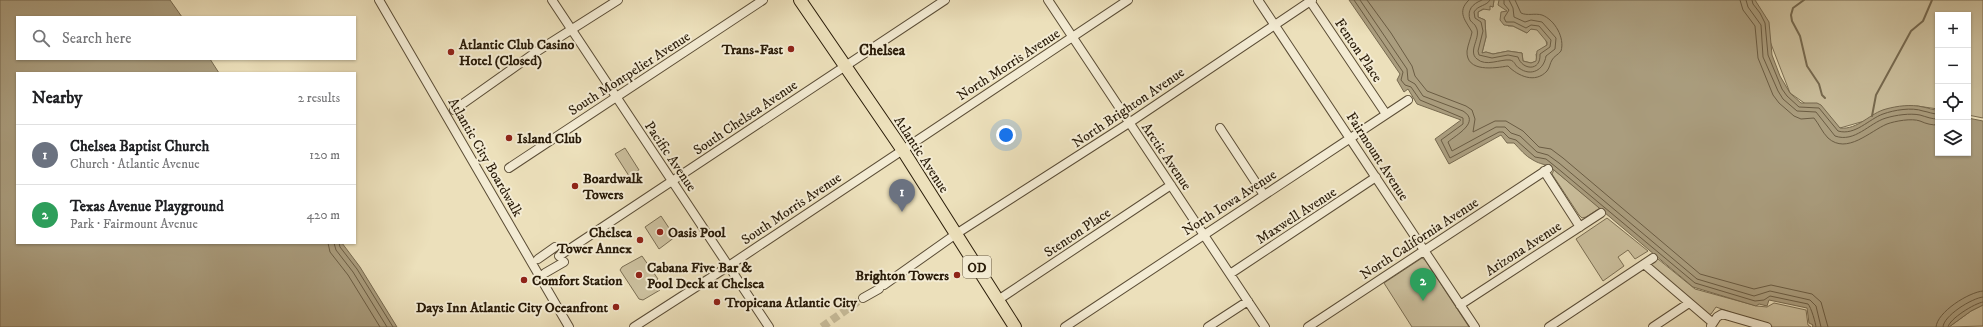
<!DOCTYPE html>
<meta charset="utf-8">
<style>
body{margin:0;font-family:"IM FELL DW Pica",serif;background:#f2f2f2;color:#202124}
.controls{position:absolute;right:12px;top:12px;display:grid;overflow:hidden;border-radius:0px;box-shadow:0 1px 3px #0004}
.controls button{width:36px;height:36px;display:grid;place-items:center;padding:0;border:0;border-bottom:1px solid #e0e0e0;background:#fff;color:#202124;font:20px sans-serif}
.you{position:absolute;left:1006px;top:135px;width:14px;height:14px;margin:-10px;border:3px solid #fff;border-radius:50%;background:#1a73e8;box-shadow:0 0 0 6px #1a73e833}
.badge{display:grid;place-items:center;width:26px;height:26px;border-radius:50%;background:#8f2418;color:#fff;font-size:13px;font-weight:700}
.pin{position:absolute;translate:-50% -33px;filter:drop-shadow(0 1px 2px #0008)}
.pin::after{content:'';position:absolute;top:21px;width:14px;height:12px;background:inherit;clip-path:polygon(0 0,100% 0,50% 100%)}
.list{margin:0;padding:0;list-style:none}
h2{display:flex;justify-content:space-between;align-items:center;height:52px;margin:0;padding:0 16px;font-size:17px}
h2 small{font-size:13px;font-weight:400;color:#757577}
.list li{display:grid;grid-template-columns:26px 1fr auto;gap:12px;align-items:center;box-sizing:border-box;height:60px;padding:0 16px;border-top:1px solid #e0e0e0}
.list b{display:block;font-size:15px;white-space:nowrap}
.list p{margin:0;font-size:13px;white-space:nowrap;color:#757577}
.list em{font-size:13px;font-style:normal;color:#757577}
.icon{flex:none;width:22px;height:22px;fill:none;stroke:currentColor;stroke-width:2;stroke-linecap:round;stroke-linejoin:round}
.map{position:relative;flex:none;width:1983px;height:327px;overflow:hidden}
.search{position:absolute;background:#fff;box-shadow:0 1px 3px #0004;left:16px;top:16px;width:340px;height:44px;display:flex;align-items:center;gap:10px;box-sizing:border-box;padding:0 14px;border-radius:0px;color:#757577;font-size:15px}
.panel{position:absolute;background:#fff;box-shadow:0 1px 3px #0004;left:16px;top:72px;width:340px;height:172px;border-radius:0px}
.map>svg:first-child{display:block}
</style>
<div class="map">
<svg width="1983" height="327" viewBox="0 0 1983 327">
<rect width="100%" height="100%" fill="#ece0bb"/>
<filter id="stains"><feTurbulence type="fractalNoise" baseFrequency=".005" numOctaves="4"/><feColorMatrix values="0 0 0 0 .2 0 0 0 0 .09 0 0 0 0 .02 0 0 0 .5 -.17"/></filter>
<radialGradient id="worn" r=".72"><stop offset=".6" stop-color="#630" stop-opacity="0"/><stop offset="1" stop-color="#630" stop-opacity=".3"/></radialGradient>
<!-- green -->
<path fill="#cbbf9d" stroke="#7a6d52" d="M1494 0H1499L1509 11 1508 26H1513L1527 33 1531 29H1537L1545 37 1547 45 1536 54 1537 61 1531 63 1523 61 1522 53 1508 51 1493 54 1486 52 1482 53 1486 37 1485 20 1478 17V12L1490 6 1493 7Z
M1754 0H1983V118L1968 115V15H1938V109L1917 106 1840 128 1790 93Z
M625 148 639 170 629 176 615 154Z
M1554 170 1600 208 1586 217 1582 218 1579 215 1552 174Z
M661 216 675 237 659 249 645 227Z
M1607 218 1648 251 1635 259 1628 250 1618 257 1624 266 1603 281 1576 239Z
M642 256 658 279 654 282 660 290 643 300 639 299 620 270 622 267Z
M1422 258 1425 260 1469 327H1412L1384 283Z
M1658 259 1695 289 1757 306 1767 307 1774 303 1806 310 1808 325 1811 327H1773L1716 307 1711 314 1708 315 1650 265Z
M1983 305V326L1949 327 1971 311Z"/>
<!-- water -->
<path fill="#aa9d7e" stroke="#76694f" d="M0 0H170L182 17H17V59H210L219 73H17V243H342L360 267 397 327H0Z
M1349 0H1494L1493 7 1490 6V10L1483 9 1478 12V17L1485 20 1486 37 1482 53 1486 52 1493 54 1508 51 1522 53 1523 61 1531 63 1536 61 1537 51 1547 45V42L1537 30 1531 29 1527 33 1513 26 1504 25 1500 20 1501 12 1507 11 1498 5 1499 0H1755L1769 22 1772 55 1780 76 1790 93 1801 103H1817L1821 105 1840 128C1858 130 1870 113 1886 109 1897 106 1911 104 1923 107 1929 108 1932 110 1938 110V153H1968V118L1983 121V305L1971 311 1949 327H1812L1813 325 1809 323 1807 308 1769 300 1767 306 1759 304 1756 306 1693 287 1554 170C1545 163 1541 165 1533 160 1525 156 1520 149 1514 143H1507L1501 135 1449 164 1435 139 1461 120 1417 104 1408 89 1404 92 1397 80 1400 74Z"/>
<g fill="none" stroke-linecap="round" stroke-linejoin="round">
<!-- shore -->
<path stroke="#6a5c43" stroke-width="1" d="M1354 0 1403 72 1401 80 1405 85 1411 87 1420 100 1463 118V124L1441 140 1450 158 1499 132H1503L1509 138 1516 140 1535 157 1546 159 1556 167 1695 283 1755 301 1764 300 1770 296 1808 304C1811 307 1816 324 1816 327
M1360 0 1407 69 1408 80 1415 84 1423 96 1463 111C1481 122 1456 135 1448 142L1452 151 1496 127H1505L1511 133 1520 136 1537 152 1548 155 1559 163 1697 279 1754 296 1770 291 1810 300 1816 306 1821 327
M1367 0 1391 33 1412 66 1415 76 1427 91 1466 106 1472 110 1475 119 1473 132 1495 121H1506L1523 131 1539 147 1551 149 1563 158 1700 274 1754 289 1771 285 1812 294 1821 302 1828 327
M1469 0C1456 12 1466 21 1472 32 1471 38 1468 44 1467 51 1466 73 1495 68 1508 66 1518 76 1535 84 1547 71 1550 67 1550 63 1552 60 1554 56 1558 55 1561 51 1565 38 1555 20 1542 15 1535 13 1527 16 1521 13L1515 0
M1482 0C1472 4 1467 10 1470 20 1472 23 1475 24 1476 27 1482 37 1467 51 1477 59 1486 67 1500 59 1510 60 1515 61 1515 66 1519 68 1531 77 1544 70 1546 56L1555 49 1556 38 1542 22 1531 20 1525 22 1514 17 1513 8 1509 0
M1490 0C1487 6 1478 5 1474 12L1475 18 1481 22 1483 31 1478 51 1479 55 1492 58 1508 55 1518 57C1522 70 1541 72 1540 54L1550 47 1551 40 1539 26 1531 25 1526 28 1514 22H1506L1504 18 1509 10 1504 4V0
M1740 0 1743 10 1755 26 1758 58 1773 95 1779 103 1794 116 1801 119 1814 118C1819 124 1822 132 1828 138 1847 155 1870 131 1887 124 1895 121 1912 118 1920 121 1927 124 1931 125 1938 125
M1746 0 1748 7 1761 25 1763 57 1778 91 1783 99 1797 111 1816 112 1835 136C1855 143 1869 123 1886 118 1896 115 1910 113 1920 115 1927 117 1931 119 1938 119
M1752 0 1753 4 1760 13 1765 23 1768 55 1782 89 1787 96 1799 107 1819 108 1838 131C1855 136 1869 119 1883 114 1894 110 1912 107 1923 111 1929 112 1932 114 1938 114
M328 243 330 252 348 275 380 327
M334 243 336 250 353 272 387 327
M339 243 340 247 357 269 393 327
M1936 327C1937 312 1969 292 1983 291
M1943 327C1943 316 1972 298 1983 297
M1948 327C1949 319 1975 303 1983 302"/>
<!-- stream -->
<path stroke="#76694f" stroke-width="2" d="M1804 0 1793 8 1791 15 1792 21 1800 36 1807 66 1819 84 1822 95 1825 98
M1872 116 1876 95 1911 31 1923 21 1932 0"/>
<!-- minor-tunnel -->
<path stroke="#c5b997" stroke-width="8" stroke-dasharray="8 4" stroke-linecap="butt" d="M822 327 863 298"/>
<defs>
<path id="minor" d="M379 0 569 327
M552 0 769 327
M1048 0 1265 327
M1258 0 1475 327
M1310 1 1386 114
M454 110 536 52 618 0
M1220 128 1264 195
M509 168 763 0
M1544 171 1580 227
M559 256 945 0
M538 259 555 247
M1644 264 1713 323
M545 273 564 262
M1230 274 1376 177
M884 285 956 234 1129 123 1312 0
M863 298 879 289
M998 300 1171 185
M1460 305 1601 213
M1711 326 1717 317 1722 314 1767 327
M634 327 721 271 1128 0
M1065 327 1408 100
M1208 327 1248 301
M1308 327 1548 169
M1549 327 1653 258
M1653 327 1689 303"/>
<path id="highway" d="M800 0 902 149 1015 327"/>
</defs>
<!-- minor casing -->
<use href="#minor" stroke="#5a4c35" stroke-width="10"/>
<!-- highway casing -->
<use href="#highway" stroke="#291b08" stroke-width="14"/>
<!-- minor -->
<use href="#minor" stroke="#f3ebd3" stroke-width="8"/>
<!-- highway -->
<use href="#highway" stroke="#ece0bb" stroke-width="12"/>
</g>
<!-- markers -->
<g fill="#8f2418" stroke="#f3ebd3" stroke-width="1.5">
<circle cx="791" cy="49" r="4"/>
<circle cx="451" cy="52" r="4"/>
<circle cx="509" cy="138" r="4"/>
<circle cx="575" cy="186" r="4"/>
<circle cx="660" cy="232" r="4"/>
<circle cx="640" cy="240" r="4"/>
<circle cx="639" cy="275" r="4"/>
<circle cx="957" cy="275" r="4"/>
<circle cx="524" cy="280" r="4"/>
<circle cx="717" cy="302" r="4"/>
<circle cx="616" cy="307" r="4"/>
</g>
<g text-anchor="middle" stroke-width="4" stroke-linejoin="round" paint-order="stroke">
<!-- shield labels -->
<rect fill="#f3ebd3" stroke="#665945" stroke-width="1" x="963" y="256" width="28" height="22" rx="3"/>
<g font-size="13" font-weight="bold" fill="#291b08">
<text x="977" y="272">OD</text>
</g>
<!-- poi labels -->
<g font-size="14" font-weight="bold" fill="#291b08" stroke="#f3ebd3" text-anchor="start">
<text x="459" y="49">Atlantic Club Casino<tspan x="459" dy="16">Hotel (Closed)</tspan></text>
<text x="783" y="54" text-anchor="end">Trans-Fast</text>
<text x="517" y="143">Island Club</text>
<text x="583" y="183">Boardwalk<tspan x="583" dy="16">Towers</tspan></text>
<text x="632" y="237" text-anchor="end">Chelsea<tspan x="632" dy="16">Tower Annex</tspan></text>
<text x="668" y="237">Oasis Pool</text>
<text x="647" y="272">Cabana Five Bar &amp;<tspan x="647" dy="16">Pool Deck at Chelsea</tspan></text>
<text x="949" y="280" text-anchor="end">Brighton Towers</text>
<text x="532" y="285">Comfort Station</text>
<text x="725" y="307">Tropicana Atlantic City</text>
<text x="608" y="312" text-anchor="end">Days Inn Atlantic City Oceanfront</text>
</g>
<!-- street labels -->
<g font-size="14" fill="#291b08" stroke="#f3ebd3">
<text transform="translate(1359 50) rotate(56)" y="5">Fenton Place</text>
<text transform="translate(1008 64) rotate(-33)" y="5">North Morris Avenue</text>
<text transform="translate(629 73) rotate(-33)" y="5">South Montpelier Avenue</text>
<text transform="translate(1128 107) rotate(-34)" y="5">North Brighton Avenue</text>
<text transform="translate(745 117) rotate(-34)" y="5">South Chelsea Avenue</text>
<text transform="translate(922 154) rotate(57)" y="5">Atlantic Avenue</text>
<text transform="translate(671 156) rotate(56)" y="5">Pacific Avenue</text>
<text transform="translate(1167 156) rotate(56)" y="5">Arctic Avenue</text>
<text transform="translate(1378 156) rotate(57)" y="5">Fairmount Avenue</text>
<text transform="translate(486 157) rotate(60)" y="5">Atlantic City Boardwalk</text>
<text transform="translate(1229 202) rotate(-33)" y="5">North Iowa Avenue</text>
<text transform="translate(791 208) rotate(-34)" y="5">South Morris Avenue</text>
<text transform="translate(1296 215) rotate(-33)" y="5">Maxwell Avenue</text>
<text transform="translate(1077 232) rotate(-34)" y="5">Stenton Place</text>
<text transform="translate(1419 238) rotate(-33)" y="5">North California Avenue</text>
<text transform="translate(1523 248) rotate(-33)" y="5">Arizona Avenue</text>
</g>
<!-- neighbourhood labels -->
<g font-size="15" font-weight="bold" fill="#291b08" stroke="#f3ebd3">
<text x="882" y="55">Chelsea</text>
</g>
</g>
<rect width="100%" height="100%" filter="url(#stains)"/>
<rect width="100%" height="100%" fill="url(#worn)"/>
</svg>
<div class="controls">
<button>+</button>
<button>−</button>
<button><svg class="icon" aria-label="locate" viewBox="0 0 24 24"><circle cx="12" cy="12" r="6"/><path d="M12 2v4M12 18v4M2 12h4M18 12h4"/></svg></button>
<button><svg class="icon" aria-label="layers" viewBox="0 0 24 24"><path d="M12 4l9 5-9 5-9-5zM3 14l9 5 9-5"/></svg></button>
</div>
<div class="you"></div>
<div class="pin badge" style="left:902px;top:212px;background:#6b7280">1</div>
<div class="pin badge" style="left:1423px;top:301px;background:#2e9e5b">2</div>
<div class="search"><svg class="icon" aria-label="search" viewBox="0 0 24 24"><circle cx="10" cy="10" r="6"/><path d="M15 15l6 6"/></svg>Search here</div>
<section class="panel">
<h2>Nearby<small>2 results</small></h2>
<ul class="list">
<li><span class="badge" style="background:#6b7280">1</span><div><b>Chelsea Baptist Church</b><p>Church · Atlantic Avenue</p></div><em>120 m</em></li>
<li><span class="badge" style="background:#2e9e5b">2</span><div><b>Texas Avenue Playground</b><p>Park · Fairmount Avenue</p></div><em>420 m</em></li>
</ul>
</section>
</div>
